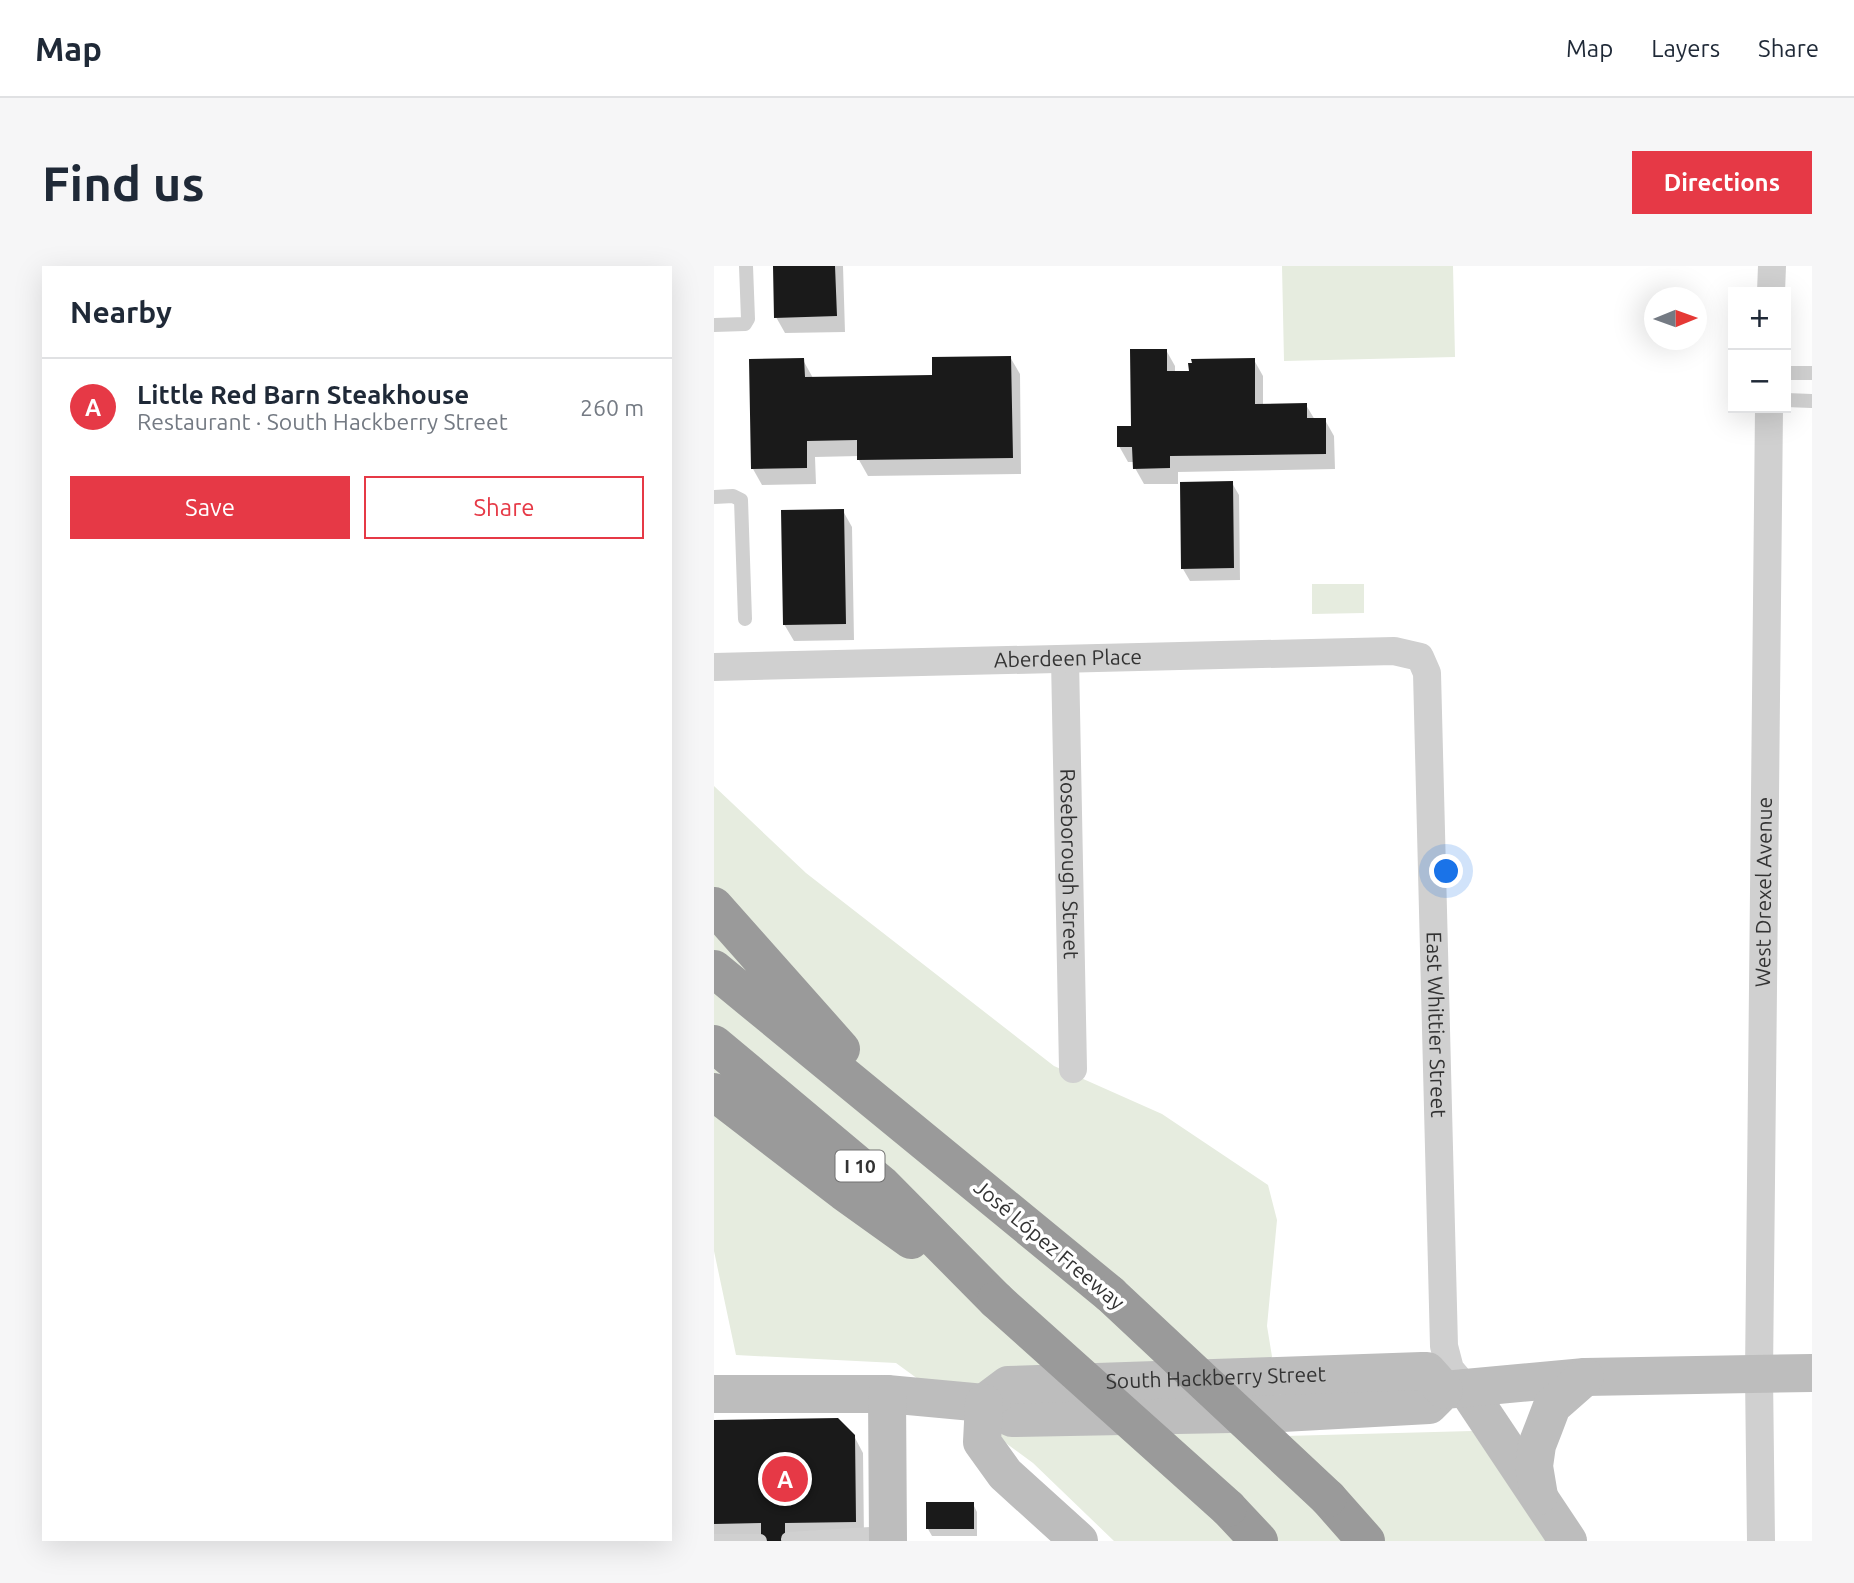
<!DOCTYPE html>
<meta charset="utf-8">
<style>
body{margin:0;font-family:Ubuntu,sans-serif;background:#f6f6f7;color:#1f2937}
.controls{position:absolute;right:21px;top:21px;display:grid;overflow:hidden;border-radius:0px;box-shadow:0 7px 28px #0002}
.controls button{width:63px;height:63px;display:grid;place-items:center;padding:0;border:0;border-bottom:2px solid #e0e1e3;background:#fff;color:#1f2937;font:35px sans-serif}
.compass{position:absolute;left:930px;top:21px;width:63px;height:63px;border-radius:50%;background:#fff;box-shadow:0 7px 28px #0002;rotate:89deg}
.you{position:absolute;left:733px;top:606px;width:24px;height:24px;margin:-18px;border:5px solid #fff;border-radius:50%;background:#1a73e8;box-shadow:0 0 0 10px #1a73e833}
.badge{display:grid;place-items:center;width:46px;height:46px;border-radius:50%;background:#e63946;color:#fff;font-size:23px;font-weight:700}
.pin{position:absolute;translate:-50% -50%;border:4px solid #fff;box-shadow:0 2px 7px #0006}
.list{margin:0;padding:0;list-style:none}
h2{display:flex;justify-content:space-between;align-items:center;height:91px;margin:0;padding:0 28px;font-size:30px}
h2 small{font-size:23px;font-weight:400;color:#747a83}
.list li{display:grid;grid-template-columns:46px 1fr auto;gap:21px;align-items:center;box-sizing:border-box;height:98px;padding:0 28px;border-top:2px solid #e0e1e3}
.list b{display:block;font-size:26px;white-space:nowrap}
.list p{margin:0;font-size:23px;white-space:nowrap;color:#747a83}
.list em{font-size:23px;font-style:normal;color:#747a83}
.actions{display:flex;gap:14px;padding:21px 28px}
.actions a{flex:1;padding:16px 0;border:2px solid #e63946;border-radius:0px;text-align:center;font-size:24px;color:#e63946}
.actions .main{background:#e63946;color:#fff}
.map{position:relative;flex:none;width:1098px;height:1275px;overflow:hidden;border-radius:0px}
header{display:flex;align-items:center;gap:42px;box-sizing:border-box;height:98px;padding:0 35px;background:#fff;border-bottom:2px solid #e0e1e3}
header strong{font-size:33px}
nav{display:flex;gap:38px;margin-inline-start:auto;font-size:24px}
.intro{display:flex;align-items:center;justify-content:space-between;box-sizing:border-box;height:168px;padding:0 42px}
h1{margin:0;font-size:49px}
.button{padding:18px 32px;border-radius:0px;background:#e63946;color:#fff;font-size:24px;font-weight:700}
main{display:flex;gap:42px;padding:0 42px}
aside{flex:1;background:#fff;border-radius:0px;box-shadow:0 7px 28px #0002}
.map>svg:first-child{display:block}
</style>
<header>
<strong>Map</strong>
<nav><a>Map</a><a>Layers</a><a>Share</a></nav>
</header>
<div class="intro"><h1>Find us</h1><a class="button">Directions</a></div>
<main>
<aside>
<h2>Nearby<small></small></h2>
<ul class="list">
<li><span class="badge">A</span><div><b>Little Red Barn Steakhouse</b><p>Restaurant · South Hackberry Street</p></div><em>260 m</em></li>
</ul>
<div class="actions"><a class="main">Save</a><a>Share</a></div>
</aside>
<div class="map">
<svg width="1098" height="1275" viewBox="0 0 1098 1275">
<rect width="100%" height="100%" fill="#fff"/>
<!-- green -->
<path fill="#e6ecdf" d="M568 0H739L741 91 570 95Z
M598 318H650V347L598 348Z
M0 520 92 607 340 800 448 848 554 919 563 954 553 1060 571 1170 758 1165 841 1275H400L319 1197 182 1097 22 1089 0 985Z"/>
<!-- shadow -->
<path fill="#0003" d="M60 0H129L131 66 71 67 62 51Z
M452 84 461 100V107H476L540 94 549 110V140L592 139 601 154H611L620 170 621 203 464 206V218H430L421 202 420 196H414L405 180 419 162Z
M296 91 306 108 307 208 154 210 145 194V190L101 191 102 218 48 219 39 203 89 94 99 112 220 110Z
M518 217 525 229 526 314 476 315 469 303Z
M129 245 138 261 140 374 80 375 70 358Z
M0 1155 140 1170 149 1187 150 1272 0 1274Z
M259 1238 263 1246V1270H218L214 1263Z"/>
<!-- building -->
<path fill="#1a1a1a" d="M59 0H121L123 50 60 52Z
M416 83H453V105H475L474 97H478L477 93 541 92V138L593 137V152H612V188L456 190V202L419 203 418 181H403V160H417Z
M297 90 299 192 143 194V174L93 175V202L37 203 35 93 90 92 91 111 218 109V91Z
M519 215 520 302 467 303 466 216Z
M130 243 132 358 69 359 67 244Z
M124 1152 141 1169 142 1256 71 1257V1275H47V1257L0 1258V1154Z
M212 1236H260V1263H212Z"/>
<g fill="none" stroke-linecap="round" stroke-linejoin="round">
<!-- lane -->
<path stroke="#d0d0d0" stroke-width="14" d="M0 59 31 58 34 53 32 0
M1072 107H1098
M1072 134 1098 135
M0 231 19 230 27 234 31 353
M74 1273 173 1267
M0 1275H46"/>
<!-- street -->
<g stroke="#d0d0d0" stroke-width="28">
<path d="M1057 26 1058 0"/>
<path id="s1" d="M351 393 359 803"/>
<path id="s2" d="M0 401 680 385 706 391 713 407 730 1080 736 1103 752 1122"/>
<path id="s3" d="M1047 1275 1045 1109 1055 142"/>
</g>
<!-- secondary -->
<g stroke="#bdbdbd" stroke-width="38">
<path d="M752 1122 854 1275"/>
<path d="M0 1128H173L270 1137 298 1152 568 1147 715 1139 730 1124 871 1111 1098 1107"/>
<path d="M173 1128 174 1275"/>
<path id="s4" d="M270 1137 294 1119 708 1105H713L730 1124"/>
<path d="M270 1137 268 1176 291 1208 365 1275"/>
<path d="M825 1230 820 1200 823 1179 830 1161 838 1140 871 1111"/>
</g>
<!-- highway -->
<path stroke="#9a9a9a" stroke-width="38" d="M0 640 127 783
M0 703 396 1028
M0 778 167 918 282 1034
M0 826 130 926 197 974
M614 1232 652 1275
M514 1242 545 1275"/>
<!-- highway-bridge -->
<path stroke="#9a9a9a" stroke-width="38" d="M396 1028 614 1232
M282 1034 514 1242"/>
</g>
<g text-anchor="middle" stroke-width="7" stroke-linejoin="round" paint-order="stroke">
<!-- shield labels -->
<rect fill="#fff" stroke="#707070" stroke-width="2" x="121.5" y="884.5" width="49" height="31" rx="5"/>
<g font-size="19" font-weight="bold" fill="#333">
<text x="146" y="907">I 10</text>
</g>
<!-- street labels -->
<g font-size="21" fill="#333" stroke="#fff">
<text dy="7" stroke="none"><textPath href="#s2" startOffset="354">Aberdeen Place</textPath></text>
<text dy="7" stroke="none"><textPath href="#s1" startOffset="205">Roseborough Street</textPath></text>
<text dy="7" stroke="none"><textPath href="#s3" startOffset="649">West Drexel Avenue</textPath></text>
<text dy="7" stroke="none"><textPath href="#s2" startOffset="1076">East Whittier Street</textPath></text>
<text transform="translate(335 979) rotate(40)" y="7">José López Freeway</text>
<text dy="7" stroke="none"><textPath href="#s4" startOffset="238">South Hackberry Street</textPath></text>
</g>
</g>
</svg>
<div class="controls">
<button>+</button>
<button>−</button>
</div>
<svg class="compass" viewBox="-18 -18 36 36"><path d="M0-13l5 13h-10z" fill="#e53935"/><path d="M0 13l5-13h-10z" fill="#747a83"/></svg>
<div class="you"></div>
<div class="pin badge" style="left:71px;top:1213px">A</div>
</div>
</main>
